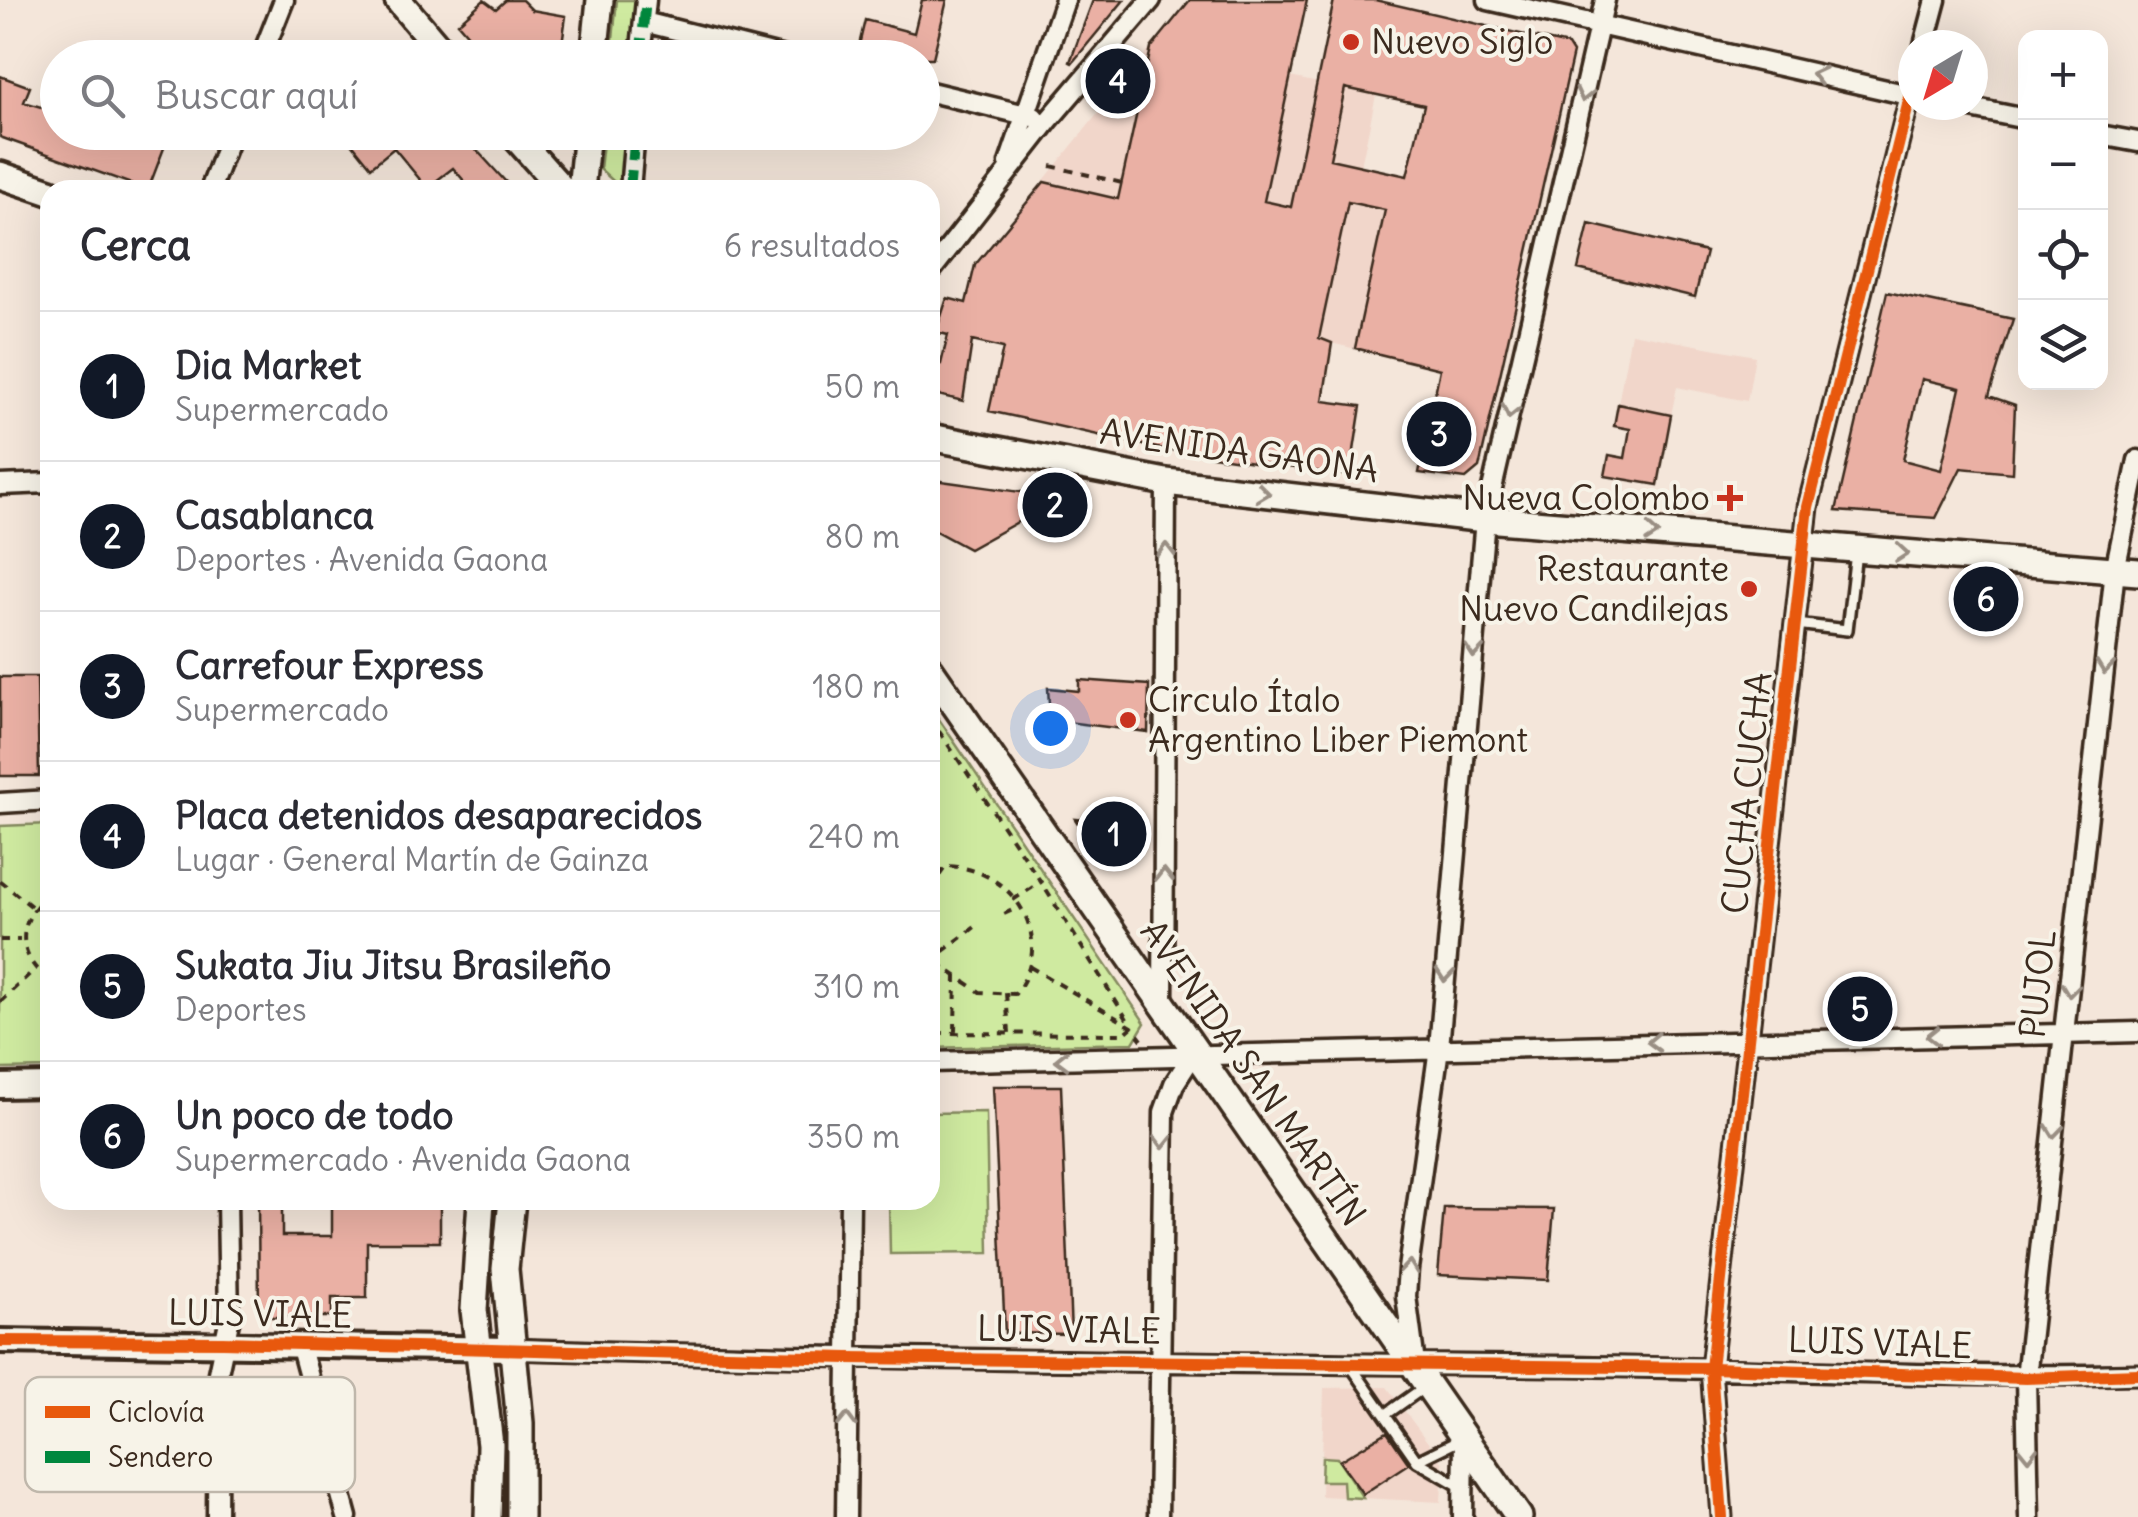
<!DOCTYPE html>
<html lang="es">
<meta charset="utf-8">
<style>
body{margin:0;font-family:Delius,sans-serif;background:#f2f2f3;color:#2b2b33}
.controls{position:absolute;right:30px;top:30px;display:grid;overflow:hidden;border-radius:20px;box-shadow:0 10px 40px #0002}
.controls button{width:90px;height:90px;display:grid;place-items:center;padding:0;border:0;border-bottom:2px solid #e1e1e2;background:#fff;color:#2b2b33;font:50px sans-serif}
.compass{position:absolute;left:1898px;top:30px;width:90px;height:90px;border-radius:50%;background:#fff;box-shadow:0 10px 40px #0002;rotate:218deg}
.you{position:absolute;left:1050px;top:728px;width:35px;height:35px;margin:-25px;border:8px solid #fff;border-radius:50%;background:#1a73e8;box-shadow:0 0 0 15px #1a73e833}
.badge{display:grid;place-items:center;width:65px;height:65px;border-radius:50%;background:#111827;color:#fff;font-size:32px;font-weight:700}
.pin{position:absolute;translate:-50% -50%;border:5px solid #fff;box-shadow:0 2px 10px #0006}
.list{margin:0;padding:0;list-style:none}
h2{display:flex;justify-content:space-between;align-items:center;height:130px;margin:0;padding:0 40px;font-size:42px}
h2 small{font-size:32px;font-weight:400;color:#7c7c81}
.list li{display:grid;grid-template-columns:65px 1fr auto;gap:30px;align-items:center;box-sizing:border-box;height:150px;padding:0 40px;border-top:2px solid #e1e1e2}
.list b{display:block;font-size:38px;white-space:nowrap}
.list p{margin:0;font-size:32px;white-space:nowrap;color:#7c7c81}
.list em{font-size:32px;font-style:normal;color:#7c7c81}
.icon{flex:none;width:55px;height:55px;fill:none;stroke:currentColor;stroke-width:2;stroke-linecap:round;stroke-linejoin:round}
.map{position:relative;flex:none;width:2138px;height:1517px;overflow:hidden}
.search{position:absolute;background:#fff;box-shadow:0 10px 40px #0002;left:40px;top:40px;width:900px;height:110px;display:flex;align-items:center;gap:25px;box-sizing:border-box;padding:0 35px;border-radius:55px;color:#7c7c81;font-size:38px}
.panel{position:absolute;background:#fff;box-shadow:0 10px 40px #0002;left:40px;top:180px;width:900px;height:1030px;border-radius:30px}
.map>svg:first-child{display:block}
</style>
<div class="map">
<svg width="2138" height="1517" viewBox="0 0 2138 1517">
<rect width="100%" height="100%" fill="#f4e6da"/>
<filter id="ink" filterUnits="userSpaceOnUse"><feTurbulence type="fractalNoise" baseFrequency=".01" numOctaves="2"/><feDisplacementMap in="SourceGraphic" scale="20" xChannelSelector="R" yChannelSelector="G"/><feConvolveMatrix kernelMatrix="1 2 1 2 8 2 1 2 1" color-interpolation-filters="sRGB"/></filter>
<g filter="url(#ink)">
<!-- built -->
<path fill="#f1d6ca" d="M1151 48 1376 95 1361 166 1407 176 1498 383 980 259Z
M1631 333 1755 356 1747 401 1677 387 1671 415 1618 404Z
M1387 1387 1443 1463 1441 1502 1321 1496 1324 1388Z"/>
<!-- green -->
<path fill="#cfeaa0" stroke="#858a5f" stroke-width="2.5" d="M617 0H641L635 57 611 58Z
M604 133H628L623 190 600 169Z
M930 706 1145 1023 1133 1043 930 1048Z
M50 824V1068L0 1069V826Z
M986 1112 989 1253 890 1254 889 1200H930V1113Z
M1322 1457 1337 1458 1363 1498 1344 1497 1343 1481H1321Z"/>
<!-- building -->
<path fill="#eab0a4" stroke="#3b2a1e" stroke-width="2.5" fill-rule="evenodd" d="M484 0 496 9 506 0H522L532 10 566 16 560 58H488L458 23Z
M922 0H947L933 58H856L865 20 914 33Z
M1093 0H1124L1072 63 1070 62Z
M1190 0H1307L1264 201 1291 207 1334 0H1375L1568 45 1573 53 1479 468 1466 479 1419 473 1440 369 1355 348 1385 210 1348 202 1319 338 1332 343 1323 401 1361 406 1350 476 1157 448 989 411 1003 348 972 341 963 401 930 393V361L941 364 948 335 936 332 947 298 966 303 975 265 1044 182 1118 199 1151 48ZM1345 88 1424 105 1407 176 1330 159Z
M0 76 30 87 24 102 58 112V132H74L106 145 111 132 169 135 148 190 0 137Z
M343 132H460L506 182 496 190H472L453 168 427 188 394 148 371 167Z
M1589 224 1706 252 1695 297 1578 269Z
M1887 292 2013 319 1989 396 2015 405 2012 473 1961 468 1936 518 1836 511ZM1922 379 1960 388 1941 470 1903 460Z
M1618 404 1671 415 1658 485 1605 476 1609 455 1625 458 1630 429 1614 426Z
M934 480 1028 493 1023 519 969 549 930 528Z
M0 677H37L39 776H0Z
M1079 680 1149 685 1148 732 1050 720 1048 688 1079 691Z
M1075 819 1142 825V848L1091 843Z
M993 1086H1061L1071 1334 1005 1333Z
M258 1200H282V1236H332V1200H440V1242H367V1298H332V1317H259Z
M1444 1208 1554 1209 1548 1280 1438 1275Z
M1387 1432 1409 1464 1363 1494 1339 1461Z"/>
<g fill="none" stroke-linecap="round" stroke-linejoin="round">
<defs>
<path id="service" d="M1796 624 1847 630 1856 552
M1351 1366 1417 1461 1460 1440
M1385 1415 1426 1386
M1417 1461 1462 1487"/>
<path id="minor" d="M1488 0 1913 96
M644 22 788 58
M1924 45 1936 0
M261 58 284 0
M640 58 646 0
M922 90 1034 117
M1956 105 2026 119
M2100 135 2138 142
M1009 163 1065 0
M210 190 232 132
M630 190 635 132
M930 272 1048 121 1151 0
M0 485 50 483
M0 803 50 800
M1163 1007 1166 482
M930 1062 2138 1032
M300 1344 347 1517
M511 1349C862 1360 1214 1362 1566 1366 1756 1368 1947 1379 2138 1374
M1415 1364 1406 1296 1408 1269 1439 1048 1485 519 1605 0
M217 1517 218 1373 229 1322 227 1200
M846 1517 850 1200
M1158 1517 1164 1112 1174 1084 1194 1053
M1463 1517 1464 1439
M1722 1517 1711 1368 1808 507 1913 85
M2029 1517 2026 1378 2115 570 2138 460"/>
<path id="tertiary" d="M0 1086 50 1085
M0 1341 511 1349"/>
<path id="secondary" d="M398 0 447 58
M594 58 600 0
M511 132 563 190
M0 175 50 192
M581 190 587 132
M930 437 1166 482 1485 519 2138 572
M930 669 1519 1517
M481 1200 474 1310 490 1445 488 1517
M512 1200 505 1269 520 1423V1517"/>
</defs>
<!-- service casing -->
<use href="#service" stroke="#3b2a1e" stroke-width="16"/>
<!-- minor casing -->
<use href="#minor" stroke="#3b2a1e" stroke-width="25"/>
<!-- tertiary casing -->
<use href="#tertiary" stroke="#3b2a1e" stroke-width="30"/>
<!-- secondary casing -->
<use href="#secondary" stroke="#3b2a1e" stroke-width="32"/>
<!-- path -->
<path stroke="#3b2a1e" stroke-width="4" stroke-dasharray="8 8" stroke-linecap="butt" d="M1116 88 1141 93
M1051 166 1122 183
M930 718 1041 882 1132 1027 1124 1034 930 1033
M930 864 941 871
M0 881 31 906
M930 889 946 866C1012 867 1059 937 1015 994L980 992 940 965 930 933
M50 894C16 919 15 956 50 981
M1013 900 1041 882
M1004 914 1019 907
M0 940H20
M930 961 979 924
M1030 967 1132 1027 1142 1040
M1006 993 1009 1033
M0 1002 33 971
M955 1031 956 976"/>
<!-- service -->
<use href="#service" stroke="#f7f3e8" stroke-width="9"/>
<!-- minor -->
<use href="#minor" stroke="#f7f3e8" stroke-width="18"/>
<!-- tertiary -->
<use href="#tertiary" stroke="#f7f3e8" stroke-width="22"/>
<!-- secondary -->
<use href="#secondary" stroke="#f7f3e8" stroke-width="25"/>
<!-- quiet -->
<path stroke="#00873e" stroke-width="10" stroke-dasharray="20 10" stroke-linecap="butt" d="M640 58 646 0
M630 190 635 132"/>
<defs>
<path id="cycleway" d="M0 1341 223 1342 848 1358 1711 1368 2026 1378 2138 1374
M1722 1517 1711 1368 1808 507 1913 85"/>
</defs>
<!-- cycleway casing -->
<use href="#cycleway" stroke="#f7f3e8" stroke-width="19"/>
<!-- cycleway -->
<use href="#cycleway" stroke="#e8590c" stroke-width="12"/>
</g>
<!-- one-way arrows -->
<defs><path id="oneway-chevron" d="M-2-3.5L2.5 0L-2 3.5" fill="none" stroke-width="1.6" stroke-linecap="round" stroke-linejoin="round" transform="scale(2.5)"/></defs>
<g stroke="#998e83">
<use href="#oneway-chevron" transform="translate(1818 75) rotate(-167)"/>
<use href="#oneway-chevron" transform="translate(1584 95) rotate(103)"/>
<use href="#oneway-chevron" transform="translate(1510 412) rotate(103)"/>
<use href="#oneway-chevron" transform="translate(1263 493) rotate(7)"/>
<use href="#oneway-chevron" transform="translate(1652 533) rotate(5)"/>
<use href="#oneway-chevron" transform="translate(1166 550) rotate(-90)"/>
<use href="#oneway-chevron" transform="translate(1902 553) rotate(5)"/>
<use href="#oneway-chevron" transform="translate(1474 651) rotate(95)"/>
<use href="#oneway-chevron" transform="translate(2105 667) rotate(96)"/>
<use href="#oneway-chevron" transform="translate(1164 875) rotate(-90)"/>
<use href="#oneway-chevron" transform="translate(1445 975) rotate(95)"/>
<use href="#oneway-chevron" transform="translate(2070 990) rotate(96)"/>
<use href="#oneway-chevron" transform="translate(1933 1036) rotate(179)"/>
<use href="#oneway-chevron" transform="translate(1654 1042) rotate(178)"/>
<use href="#oneway-chevron" transform="translate(1062 1060) rotate(179)"/>
<use href="#oneway-chevron" transform="translate(2054 1131) rotate(96)"/>
<use href="#oneway-chevron" transform="translate(1163 1142) rotate(91)"/>
<use href="#oneway-chevron" transform="translate(1409 1267) rotate(-84)"/>
<use href="#oneway-chevron" transform="translate(847 1420) rotate(-89)"/>
<use href="#oneway-chevron" transform="translate(2028 1454) rotate(89)"/>
</g>
</g>
<!-- markers -->
<g fill="#c8321e" stroke="#f7f3e8" stroke-width="4">
<circle cx="1351" cy="42" r="10"/>
<path d="M1725 483h10v10h10v10h-10v10h-10v-10h-10v-10h10z"/>
<circle cx="1749" cy="589" r="10"/>
<circle cx="1128" cy="720" r="10"/>
</g>
<g text-anchor="middle" stroke-width="8" stroke-linejoin="round" paint-order="stroke">
<!-- poi labels -->
<g font-size="35" fill="#3b2a1e" stroke="#f7f3e8" text-anchor="start">
<text x="1371" y="54">Nuevo Siglo</text>
<text x="1710" y="510" text-anchor="end">Nueva Colombo</text>
<text x="1729" y="581" text-anchor="end">Restaurante<tspan x="1729" dy="40">Nuevo Candilejas</tspan></text>
<text x="1148" y="712">Círculo Ítalo<tspan x="1148" dy="40">Argentino Liber Piemont</tspan></text>
</g>
<!-- street labels -->
<g font-size="35" fill="#3b2a1e" stroke="#f7f3e8">
<text transform="translate(1239 451) rotate(8)" y="12">AVENIDA GAONA</text>
<text transform="translate(1747 793) rotate(-84)" y="12">CUCHA CUCHA</text>
<text transform="translate(2038 984) rotate(-84)" y="12">PUJOL</text>
<text transform="translate(1253 1073) rotate(55)" y="12">AVENIDA SAN MARTÍN</text>
<text transform="translate(260 1314) rotate(1)" y="12">LUIS VIALE</text>
<text transform="translate(1069 1330) rotate(1)" y="12">LUIS VIALE</text>
<text transform="translate(1880 1343) rotate(2)" y="12">LUIS VIALE</text>
</g>
</g>
<!-- legend -->
<rect x="25" y="1377" width="330" height="115" rx="15" fill="#f7f3e8" stroke="#bfb7ab" stroke-width="2.5"/>
<rect x="45" y="1406" width="45" height="12" fill="#e8590c"/>
<rect x="45" y="1451" width="45" height="12" fill="#00873e"/>
<g font-size="28" fill="#3b2a1e">
<text x="108" y="1422">Ciclovía</text>
<text x="108" y="1467">Sendero</text>
</g>
</svg>
<div class="controls">
<button>+</button>
<button>−</button>
<button><svg class="icon" aria-label="locate" viewBox="0 0 24 24"><circle cx="12" cy="12" r="6"/><path d="M12 2v4M12 18v4M2 12h4M18 12h4"/></svg></button>
<button><svg class="icon" aria-label="layers" viewBox="0 0 24 24"><path d="M12 4l9 5-9 5-9-5zM3 14l9 5 9-5"/></svg></button>
</div>
<svg class="compass" viewBox="-18 -18 36 36"><path d="M0-13l5 13h-10z" fill="#e53935"/><path d="M0 13l5-13h-10z" fill="#7c7c81"/></svg>
<div class="you"></div>
<div class="pin badge" style="left:1114px;top:834px">1</div>
<div class="pin badge" style="left:1055px;top:505px">2</div>
<div class="pin badge" style="left:1439px;top:434px">3</div>
<div class="pin badge" style="left:1118px;top:81px">4</div>
<div class="pin badge" style="left:1860px;top:1009px">5</div>
<div class="pin badge" style="left:1986px;top:599px">6</div>
<div class="search"><svg class="icon" aria-label="search" viewBox="0 0 24 24"><circle cx="10" cy="10" r="6"/><path d="M15 15l6 6"/></svg>Buscar aquí</div>
<section class="panel">
<h2>Cerca<small>6 resultados</small></h2>
<ul class="list">
<li><span class="badge">1</span><div><b>Dia Market</b><p>Supermercado</p></div><em>50 m</em></li>
<li><span class="badge">2</span><div><b>Casablanca</b><p>Deportes · Avenida Gaona</p></div><em>80 m</em></li>
<li><span class="badge">3</span><div><b>Carrefour Express</b><p>Supermercado</p></div><em>180 m</em></li>
<li><span class="badge">4</span><div><b>Placa detenidos desaparecidos</b><p>Lugar · General Martín de Gainza</p></div><em>240 m</em></li>
<li><span class="badge">5</span><div><b>Sukata Jiu Jitsu Brasileño</b><p>Deportes</p></div><em>310 m</em></li>
<li><span class="badge">6</span><div><b>Un poco de todo</b><p>Supermercado · Avenida Gaona</p></div><em>350 m</em></li>
</ul>
</section>
</div>
